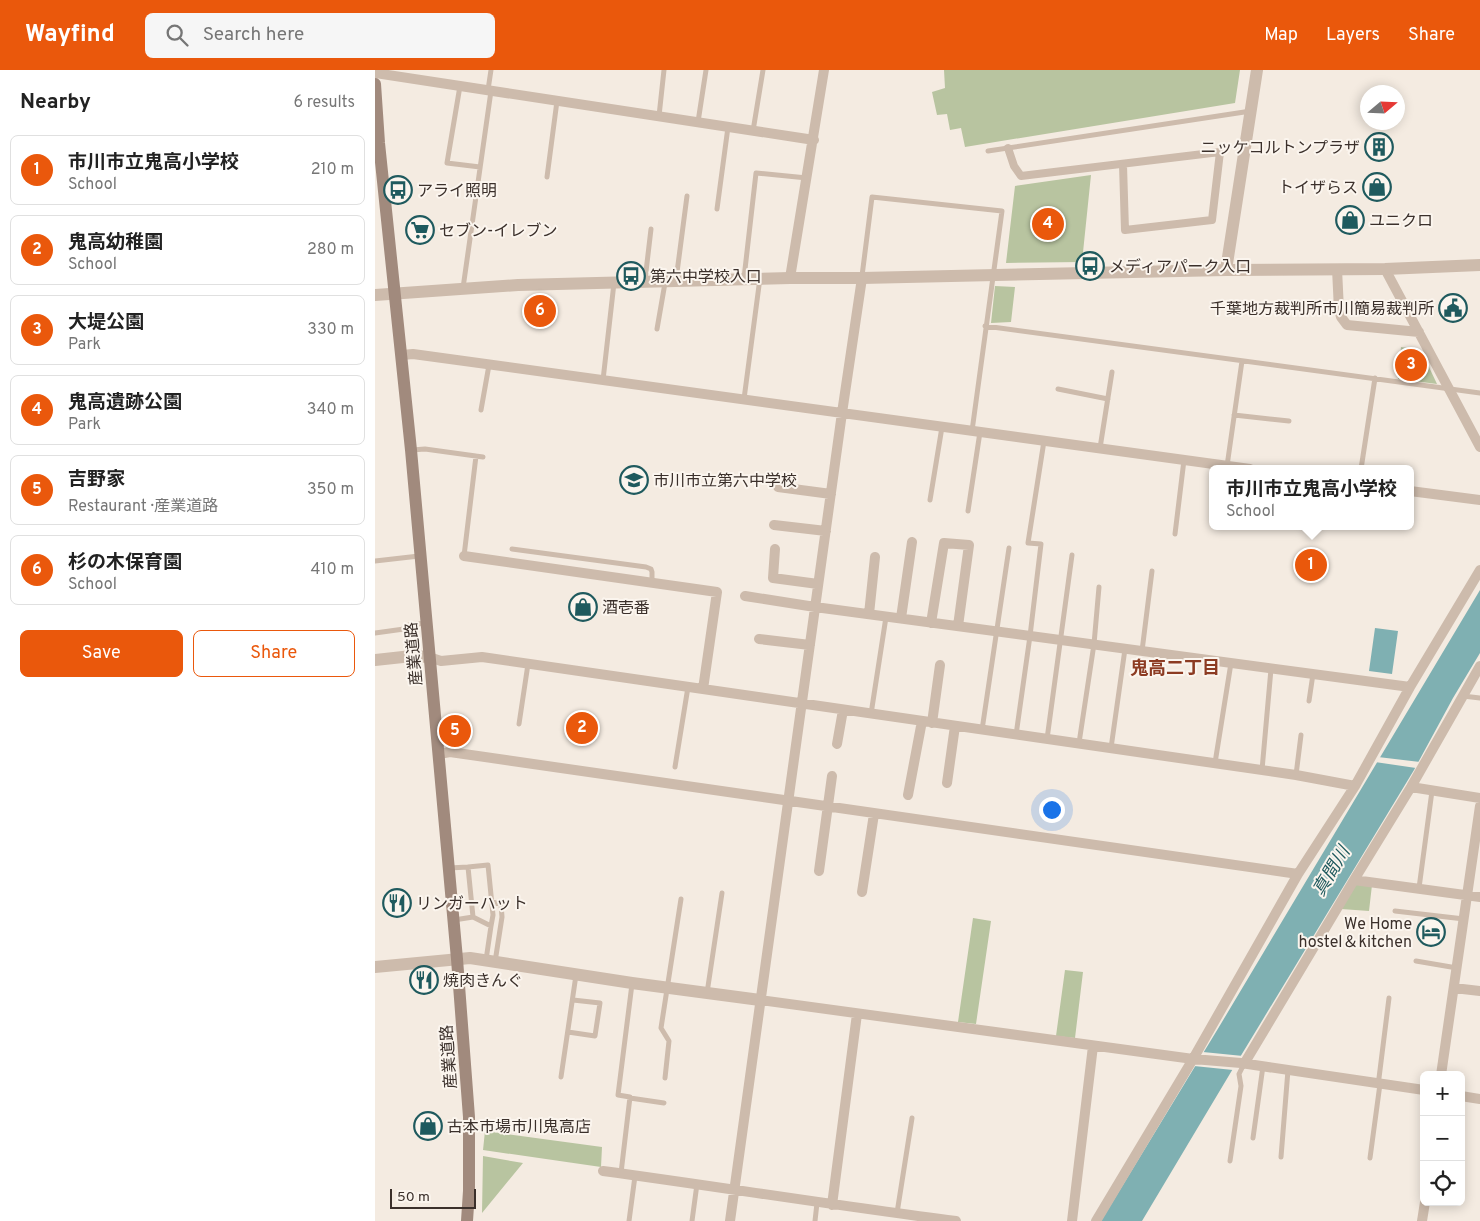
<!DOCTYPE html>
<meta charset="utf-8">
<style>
body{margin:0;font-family:Overpass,"Noto Sans JP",sans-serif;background:#f6f6f6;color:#222}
.controls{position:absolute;right:15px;bottom:15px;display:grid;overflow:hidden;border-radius:8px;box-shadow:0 2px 12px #0003}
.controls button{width:45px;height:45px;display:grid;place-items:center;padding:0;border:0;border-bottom:1px solid #e0e0e0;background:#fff;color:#222;font:25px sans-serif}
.compass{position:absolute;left:985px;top:15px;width:45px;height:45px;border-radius:50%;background:#fff;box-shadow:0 2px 12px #0003;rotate:71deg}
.scale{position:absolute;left:15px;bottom:12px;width:86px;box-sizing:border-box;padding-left:5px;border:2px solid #3b302b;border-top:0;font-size:14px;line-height:18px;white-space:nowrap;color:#3b302b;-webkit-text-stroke:4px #fbf5ee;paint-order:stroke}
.you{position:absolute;left:676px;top:739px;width:18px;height:18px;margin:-12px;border:4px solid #fff;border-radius:50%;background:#1a73e8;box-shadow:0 0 0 8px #1a73e833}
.badge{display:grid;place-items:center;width:32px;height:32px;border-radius:50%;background:#ea580c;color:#fff;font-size:16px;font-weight:700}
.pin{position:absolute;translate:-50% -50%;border:2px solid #fff;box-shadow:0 1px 5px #0006}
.popup{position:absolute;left:834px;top:395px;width:205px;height:65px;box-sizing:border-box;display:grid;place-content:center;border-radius:8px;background:#fff;filter:drop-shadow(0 1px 4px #0005);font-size:16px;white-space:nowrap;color:#767676}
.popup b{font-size:19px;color:#222}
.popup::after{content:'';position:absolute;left:50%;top:100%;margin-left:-10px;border:10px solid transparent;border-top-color:#fff}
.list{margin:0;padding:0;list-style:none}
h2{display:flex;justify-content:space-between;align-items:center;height:65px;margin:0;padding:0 20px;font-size:21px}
h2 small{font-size:16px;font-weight:400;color:#767676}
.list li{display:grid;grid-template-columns:32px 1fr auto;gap:15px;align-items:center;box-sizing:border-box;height:70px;margin:0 10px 10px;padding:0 10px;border:1px solid #e0e0e0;border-radius:8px}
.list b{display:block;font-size:19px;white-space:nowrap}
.list p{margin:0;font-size:16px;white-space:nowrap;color:#767676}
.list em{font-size:16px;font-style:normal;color:#767676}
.actions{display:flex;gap:10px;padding:15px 20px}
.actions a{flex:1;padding:11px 0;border:1px solid #ea580c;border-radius:8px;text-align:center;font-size:18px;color:#ea580c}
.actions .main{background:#ea580c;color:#fff}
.icon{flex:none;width:28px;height:28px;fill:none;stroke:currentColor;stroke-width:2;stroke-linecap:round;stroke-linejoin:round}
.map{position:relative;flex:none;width:1105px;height:1151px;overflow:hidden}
header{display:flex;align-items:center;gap:30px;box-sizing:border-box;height:70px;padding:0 25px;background:#ea580c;color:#fff}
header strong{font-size:24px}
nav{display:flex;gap:28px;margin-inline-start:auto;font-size:18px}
.search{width:350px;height:45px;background:#f6f6f6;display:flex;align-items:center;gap:12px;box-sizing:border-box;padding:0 18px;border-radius:8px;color:#767676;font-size:19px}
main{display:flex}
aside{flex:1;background:#fff}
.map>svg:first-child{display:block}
</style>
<header>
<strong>Wayfind</strong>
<div class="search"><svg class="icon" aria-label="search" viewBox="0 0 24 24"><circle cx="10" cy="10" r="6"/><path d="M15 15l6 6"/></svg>Search here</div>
<nav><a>Map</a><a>Layers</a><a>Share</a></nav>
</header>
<main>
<aside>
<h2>Nearby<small>6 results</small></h2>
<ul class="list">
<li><span class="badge">1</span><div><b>市川市立鬼高小学校</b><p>School</p></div><em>210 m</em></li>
<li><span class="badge">2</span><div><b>鬼高幼稚園</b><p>School</p></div><em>280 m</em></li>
<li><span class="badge">3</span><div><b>大堤公園</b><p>Park</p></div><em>330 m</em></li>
<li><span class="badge">4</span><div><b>鬼高遺跡公園</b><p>Park</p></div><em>340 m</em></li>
<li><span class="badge">5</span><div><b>吉野家</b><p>Restaurant · 産業道路</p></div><em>350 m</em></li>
<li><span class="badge">6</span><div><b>杉の木保育園</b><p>School</p></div><em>410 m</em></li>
</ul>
<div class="actions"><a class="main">Save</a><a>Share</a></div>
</aside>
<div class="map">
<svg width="1105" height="1151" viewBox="0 0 1105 1151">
<rect width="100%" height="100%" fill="#f4ebe1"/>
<!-- green -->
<path fill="#b8c4a0" d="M569 0H865L860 33 590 77 586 58 575 60 572 44 562 45 557 22 570 18Z
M716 105 707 192 631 193 640 116Z
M620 216 640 217 636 252 616 253Z
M1026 277 1046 280 1062 314 1023 309Z
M980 813 997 815 994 841 966 839Z
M598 848 616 851 601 954 583 952Z
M690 900 708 902 700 968 681 966Z
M110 1061 227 1077 226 1097 108 1080Z
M108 1086 148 1093 107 1143Z"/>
<!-- water -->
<path fill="#7fb0b2" d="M1105 520V583L1078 628 1039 700 856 1002 767 1151H726L844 957Z
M1000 558 1023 561 1017 604 994 601Z"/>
<!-- pier -->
<path fill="#f4ebe1" d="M1003 687 1045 692 1041 698 1000 692Z
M828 982 868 986 859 1001 858 1000 819 996Z"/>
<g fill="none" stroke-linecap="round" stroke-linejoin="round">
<!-- service -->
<path stroke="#cdbbac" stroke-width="5" d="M85 16 72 93 105 97
M113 20 116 0
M284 46 289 0
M323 52 331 0
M378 61 388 0
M613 81 876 41
M172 107 182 31
M342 139 353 57
M487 206 497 127 627 141 597 361
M369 208 381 103 432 108
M270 210 276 159
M301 210 312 126
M88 218 116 21
M610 256 1105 323
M282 259 290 213
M228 310 239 213
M683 319 733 329
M369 329 385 208
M106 340 114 295
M859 345 914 351
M725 378 737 302
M37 380 50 379 108 387
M852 396 867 291
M986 399 1000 308
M555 430 567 357
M593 441 605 362
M800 464 809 390
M137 479 271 497 276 499 277 502V511
M89 486 101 386
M0 491 44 486
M0 563 29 559 34 555 51 553
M767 581 777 501
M1088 626 1105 628
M934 631 938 604
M496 644 511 547
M144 654 153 594
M607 660 634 478
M641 665 655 566 666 474 653 473 669 371
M672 669 697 485
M704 673 719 574 724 517
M736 678 750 579
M840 693 856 593
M300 697 313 617
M887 700 896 599
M921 705 926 665
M113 795 118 845 116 856 98 847 93 797Z
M74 798 93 797
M1044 818 1057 721
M117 832 126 834 127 847 120 892
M1020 841 1089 849
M79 850 98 847
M111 890 116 856
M1041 891 1082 898
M332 923 347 823
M193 962 220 966 225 933 198 930
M186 1007 201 905
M290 1008 294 971 286 958 306 829
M1002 1013 1004 1008 1014 928
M255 1028 289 1033
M878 1068 888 996
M906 1087 913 1000
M995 1088 1005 1014
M855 1091 866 1016 864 1004 869 994
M246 1103 255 1027 243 1025 257 914
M522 1143 537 1048
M254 1151 260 1106
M317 1151 322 1114
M440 1151 442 1133"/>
<!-- pedestrian -->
<path stroke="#cdbbac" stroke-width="8" d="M633 78 639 96 646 106 845 82 837 150 750 160 748 95"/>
<!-- minor -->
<path stroke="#cdbbac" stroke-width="10" d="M0 3 439 70
M962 199 964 240 966 247 972 255 1044 262
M1010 199 1105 377
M415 208 449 0
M27 285 38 284 875 399
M403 417 456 424
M1035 421 1105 430
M399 455 451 461
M400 479 398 508 443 514
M89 486 342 522 328 619
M370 526 440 537 1035 617
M494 544 500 487
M526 548 537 472
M556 553 569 473 594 475 583 556
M384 569 435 575
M54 587 66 591 107 587 921 705 980 716
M557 653 565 595
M462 674 468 640
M64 684 75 682 923 804
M572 713 580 656
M1036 717 1105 728
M533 725 547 651
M444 801 457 706
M979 810 1105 827
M487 822 499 744
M1079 918 1105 921
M385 930 818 989 866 993 1049 1020
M869 994 979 810 1036 717 1105 596
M1066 1005 1105 736
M1086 1026 1105 1029
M228 1101C346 1117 463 1136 581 1151
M457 1135 482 944
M355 1151 467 343 487 208
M697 1151 718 976
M721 1151 818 989 923 804 980 716 1035 617 1105 500
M1047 1151 1050 1132"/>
<!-- tertiary -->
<path stroke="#cdbbac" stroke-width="12" d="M851 200 882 0
M0 225 143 215 415 208H487L851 200 1010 199 1105 195
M0 590 37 586 54 587
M0 897 95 888 257 913 385 930"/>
<!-- secondary -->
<path stroke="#a18a7d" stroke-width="12" d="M0 14 4 73 36 380 82 889 94 1047V1121L92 1151"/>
</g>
<!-- icons -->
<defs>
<symbol id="building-ring" viewBox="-11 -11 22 22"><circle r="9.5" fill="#fbf5ee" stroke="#1f5a5e" stroke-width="1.5"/><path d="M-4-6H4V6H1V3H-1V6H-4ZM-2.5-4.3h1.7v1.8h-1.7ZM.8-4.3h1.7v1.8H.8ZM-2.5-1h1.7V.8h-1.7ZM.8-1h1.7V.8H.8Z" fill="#1f5a5e"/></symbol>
<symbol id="shop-ring" viewBox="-11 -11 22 22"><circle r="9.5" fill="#fbf5ee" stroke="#1f5a5e" stroke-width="1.5"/><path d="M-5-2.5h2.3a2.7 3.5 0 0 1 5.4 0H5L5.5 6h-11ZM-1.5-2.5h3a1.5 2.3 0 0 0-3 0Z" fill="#1f5a5e"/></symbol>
<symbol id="bus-ring" viewBox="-11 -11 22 22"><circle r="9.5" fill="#fbf5ee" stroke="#1f5a5e" stroke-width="1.5"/><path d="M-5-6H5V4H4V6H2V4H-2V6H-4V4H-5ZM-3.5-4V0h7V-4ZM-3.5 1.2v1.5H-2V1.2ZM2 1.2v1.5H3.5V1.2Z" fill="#1f5a5e"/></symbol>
<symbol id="supermarket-ring" viewBox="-11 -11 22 22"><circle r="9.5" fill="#fbf5ee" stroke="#1f5a5e" stroke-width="1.5"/><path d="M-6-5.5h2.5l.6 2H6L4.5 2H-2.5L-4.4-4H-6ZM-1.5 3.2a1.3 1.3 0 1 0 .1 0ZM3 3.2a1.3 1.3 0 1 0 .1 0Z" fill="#1f5a5e"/></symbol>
<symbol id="civic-ring" viewBox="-11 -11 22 22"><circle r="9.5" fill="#fbf5ee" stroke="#1f5a5e" stroke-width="1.5"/><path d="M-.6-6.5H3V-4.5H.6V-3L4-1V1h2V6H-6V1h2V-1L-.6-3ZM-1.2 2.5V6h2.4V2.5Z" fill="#1f5a5e"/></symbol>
<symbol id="school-ring" viewBox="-11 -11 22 22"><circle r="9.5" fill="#fbf5ee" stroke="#1f5a5e" stroke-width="1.5"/><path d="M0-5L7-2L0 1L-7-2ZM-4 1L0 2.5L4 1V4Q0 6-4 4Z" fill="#1f5a5e"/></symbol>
<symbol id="restaurant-ring" viewBox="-11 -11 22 22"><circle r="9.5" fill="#fbf5ee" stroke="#1f5a5e" stroke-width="1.5"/><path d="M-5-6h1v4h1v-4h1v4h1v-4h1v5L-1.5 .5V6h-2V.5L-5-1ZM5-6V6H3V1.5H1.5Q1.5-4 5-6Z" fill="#1f5a5e"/></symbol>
<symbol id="hotel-ring" viewBox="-11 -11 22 22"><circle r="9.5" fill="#fbf5ee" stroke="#1f5a5e" stroke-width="1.5"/><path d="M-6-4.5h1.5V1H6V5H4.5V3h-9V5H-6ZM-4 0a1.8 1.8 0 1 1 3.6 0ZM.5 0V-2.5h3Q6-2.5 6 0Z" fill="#1f5a5e"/></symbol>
</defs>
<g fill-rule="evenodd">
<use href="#building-ring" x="988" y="61" width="32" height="32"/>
<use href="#shop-ring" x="986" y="101" width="32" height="32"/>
<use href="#bus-ring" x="7" y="104" width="32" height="32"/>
<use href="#shop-ring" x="959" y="134" width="32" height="32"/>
<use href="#supermarket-ring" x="29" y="144" width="32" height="32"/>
<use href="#bus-ring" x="699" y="180" width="32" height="32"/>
<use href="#bus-ring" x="240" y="190" width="32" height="32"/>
<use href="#civic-ring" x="1062" y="222" width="32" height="32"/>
<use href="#school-ring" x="243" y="394" width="32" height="32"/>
<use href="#shop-ring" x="192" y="521" width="32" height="32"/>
<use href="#restaurant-ring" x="6" y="817" width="32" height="32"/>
<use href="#hotel-ring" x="1040" y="846" width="32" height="32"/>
<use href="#restaurant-ring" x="33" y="894" width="32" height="32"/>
<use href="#shop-ring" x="37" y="1040" width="32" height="32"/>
</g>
<g text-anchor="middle" stroke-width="4" stroke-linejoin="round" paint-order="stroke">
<!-- poi labels -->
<g font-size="16" fill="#3b302b" stroke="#fbf5ee" text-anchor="start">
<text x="985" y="83" text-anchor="end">ニッケコルトンプラザ</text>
<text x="983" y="123" text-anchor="end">トイザらス</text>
<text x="42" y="126">アライ照明</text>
<text x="994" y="156">ユニクロ</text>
<text x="64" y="166">セブン-イレブン</text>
<text x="734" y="202">メディアパーク入口</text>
<text x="275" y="212">第六中学校入口</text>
<text x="1059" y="244" text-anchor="end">千葉地方裁判所市川簡易裁判所</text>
<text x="278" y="416">市川市立第六中学校</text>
<text x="227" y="543">酒壱番</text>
<text x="41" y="839">リンガーハット</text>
<text x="1037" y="859" text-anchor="end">We Home<tspan x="1037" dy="18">hostel＆kitchen</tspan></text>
<text x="68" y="916">焼肉きんぐ</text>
<text x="72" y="1062">古本市場市川鬼高店</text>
</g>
<!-- street labels -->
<g font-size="16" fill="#3b302b" stroke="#fbf5ee">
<text transform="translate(38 584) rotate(-95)" y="6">産業道路</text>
<text transform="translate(73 987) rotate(-94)" y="6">産業道路</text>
</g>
<!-- neighbourhood labels -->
<g font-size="18" font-weight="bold" fill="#8c3b22" stroke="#fbf5ee">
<text x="800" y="604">鬼高二丁目</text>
</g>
<!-- water labels -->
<g font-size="18" font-style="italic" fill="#1f5a5e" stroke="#fbf5ee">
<text transform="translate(956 801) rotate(-59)" y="6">真間川</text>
</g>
</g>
</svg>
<div class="controls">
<button>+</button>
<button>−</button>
<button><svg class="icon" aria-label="locate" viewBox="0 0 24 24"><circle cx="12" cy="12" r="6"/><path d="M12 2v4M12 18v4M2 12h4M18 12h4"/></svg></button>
</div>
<svg class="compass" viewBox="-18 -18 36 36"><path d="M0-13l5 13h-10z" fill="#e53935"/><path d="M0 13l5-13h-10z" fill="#767676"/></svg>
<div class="scale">50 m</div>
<div class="you"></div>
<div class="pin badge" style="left:936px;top:495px">1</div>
<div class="popup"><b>市川市立鬼高小学校</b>School</div>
<div class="pin badge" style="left:207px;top:658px">2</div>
<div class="pin badge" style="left:1036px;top:295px">3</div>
<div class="pin badge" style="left:673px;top:154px">4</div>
<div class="pin badge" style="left:80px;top:661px">5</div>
<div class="pin badge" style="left:165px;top:241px">6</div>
</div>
</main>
